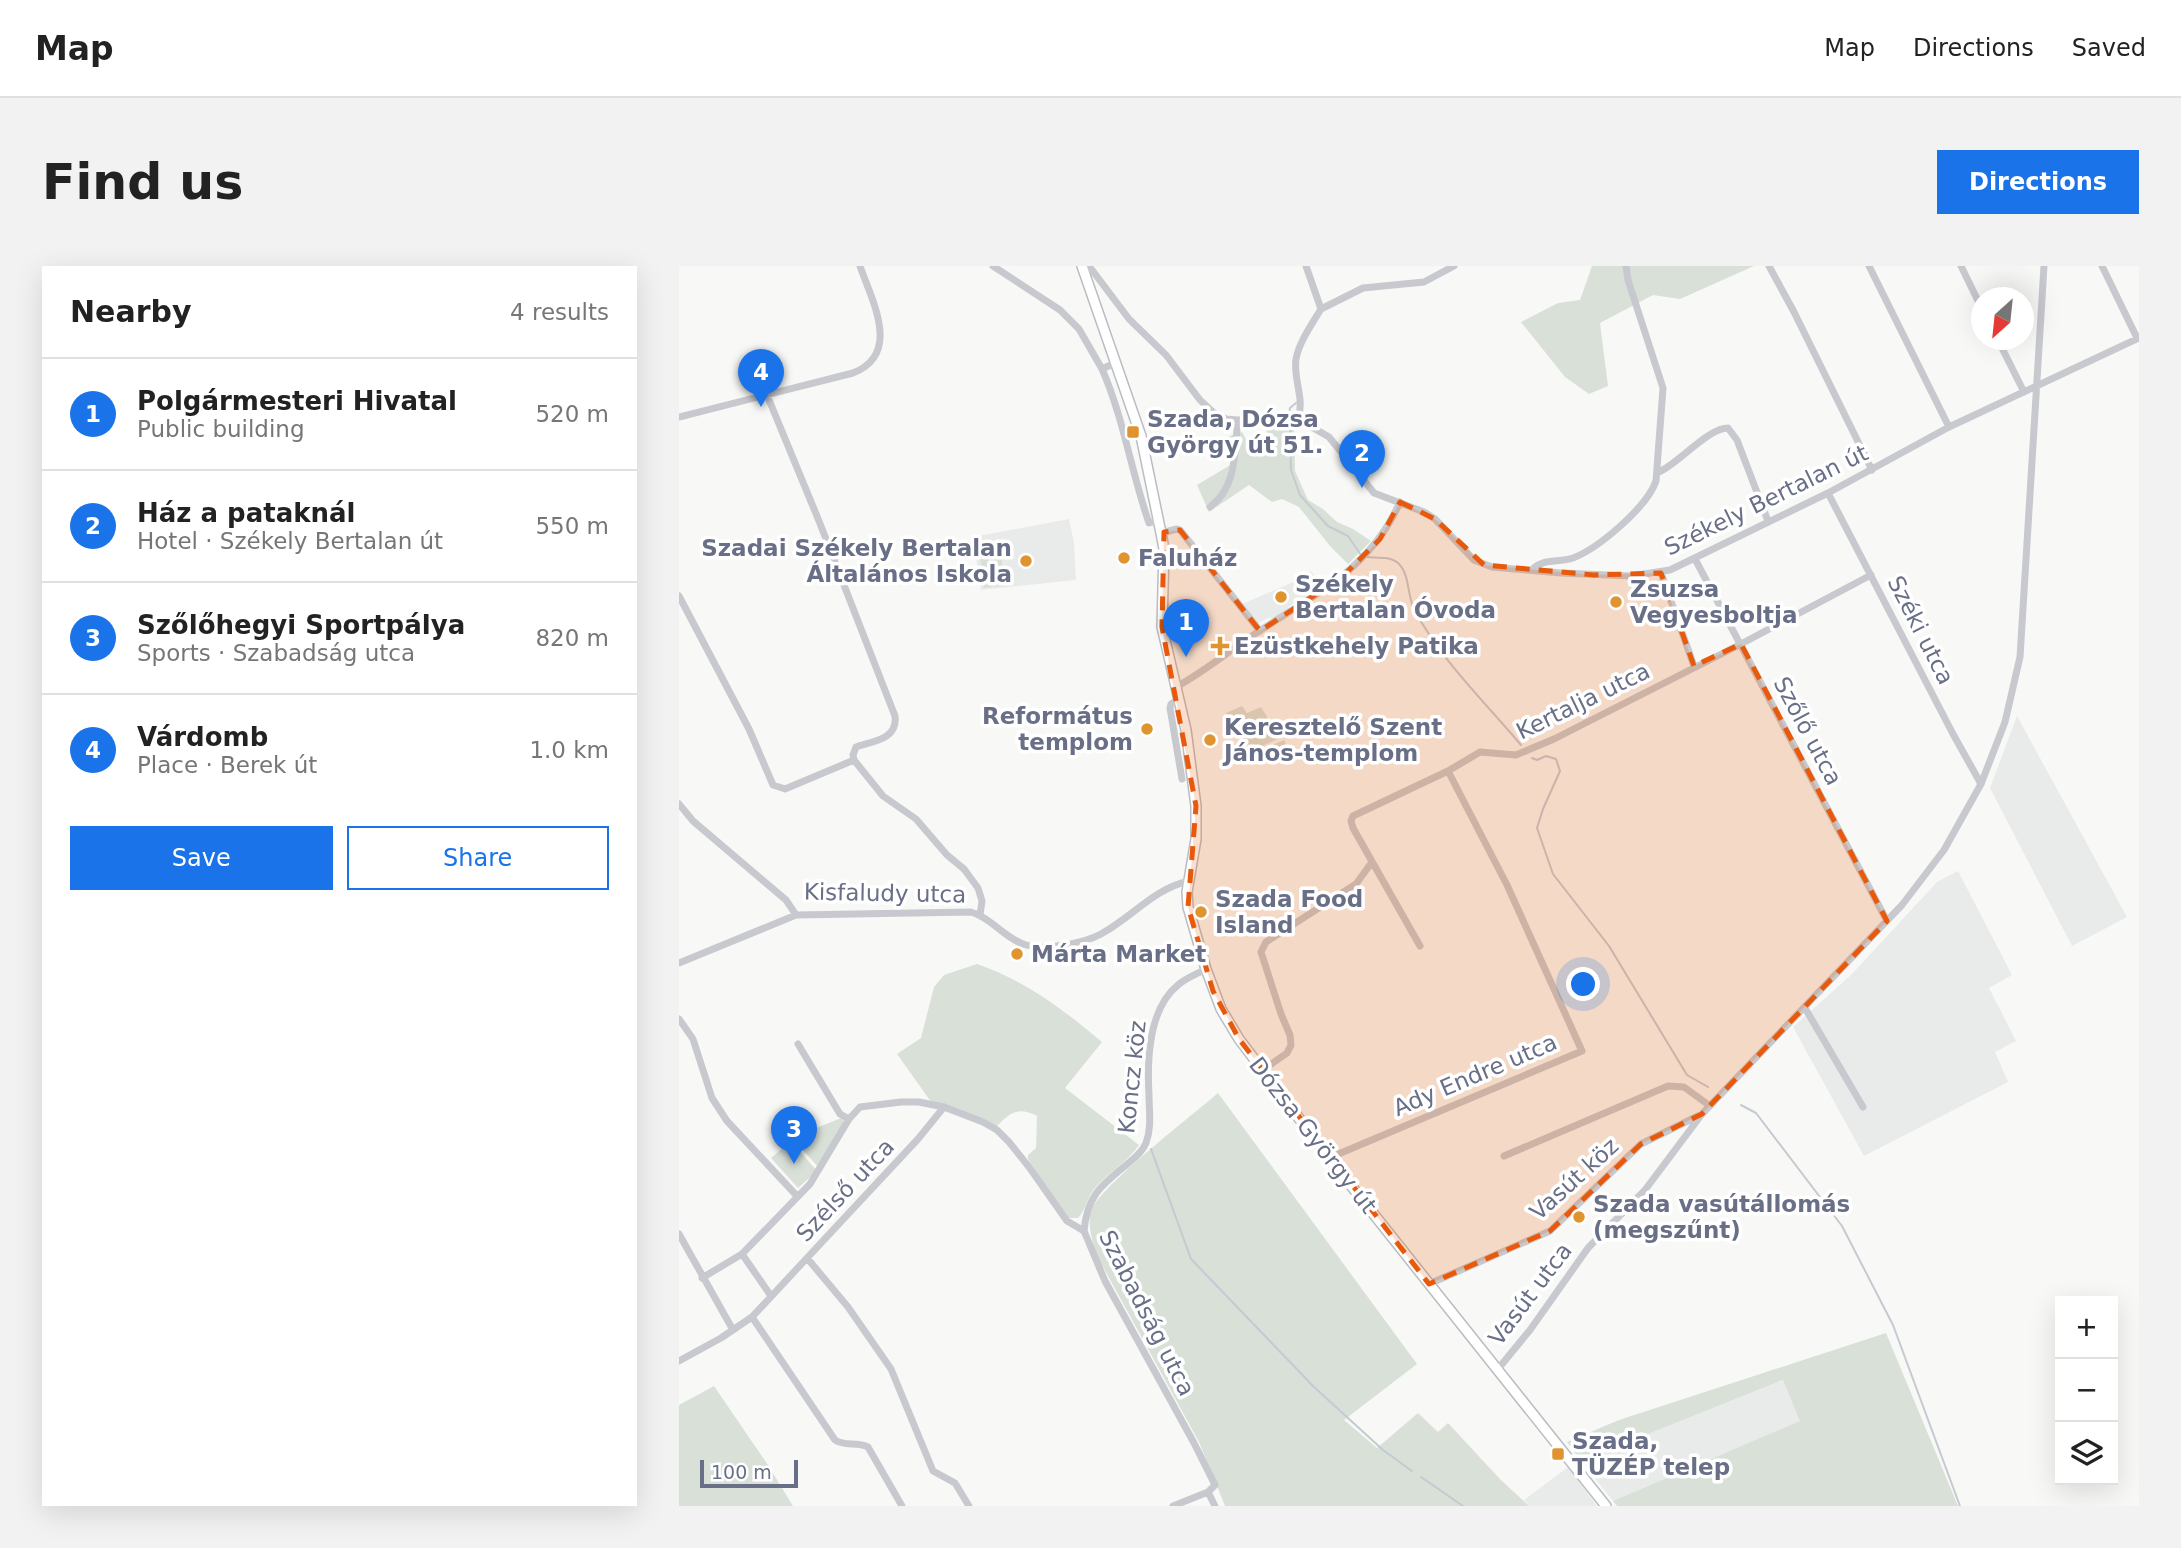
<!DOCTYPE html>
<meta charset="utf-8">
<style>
body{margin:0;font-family:"DejaVu Sans",sans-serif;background:#f2f2f2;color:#222}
.controls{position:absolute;right:21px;bottom:21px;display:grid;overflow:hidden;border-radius:0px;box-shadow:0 7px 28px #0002}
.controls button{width:63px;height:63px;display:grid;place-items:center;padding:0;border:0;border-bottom:2px solid #e0e0e0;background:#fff;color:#222;font:35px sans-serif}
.compass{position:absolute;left:1292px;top:21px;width:63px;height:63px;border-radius:50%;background:#fff;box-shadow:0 7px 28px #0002;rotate:207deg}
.scale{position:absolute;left:21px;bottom:18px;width:98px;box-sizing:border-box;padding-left:7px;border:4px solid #686f87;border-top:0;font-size:19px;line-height:24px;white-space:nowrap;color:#686f87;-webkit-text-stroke:5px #fff;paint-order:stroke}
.you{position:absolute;left:905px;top:719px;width:24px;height:24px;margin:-18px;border:5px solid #fff;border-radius:50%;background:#1a73e8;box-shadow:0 0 0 10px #1a73e833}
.badge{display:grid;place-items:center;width:46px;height:46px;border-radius:50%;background:#1a73e8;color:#fff;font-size:23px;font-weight:700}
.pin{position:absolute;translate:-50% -58px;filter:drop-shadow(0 2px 4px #0008)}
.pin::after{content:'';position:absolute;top:37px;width:24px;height:21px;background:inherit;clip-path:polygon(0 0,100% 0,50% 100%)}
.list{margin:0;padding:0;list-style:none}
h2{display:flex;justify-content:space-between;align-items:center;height:91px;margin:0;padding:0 28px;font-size:30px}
h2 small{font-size:23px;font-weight:400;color:#767676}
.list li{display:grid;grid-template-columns:46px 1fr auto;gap:21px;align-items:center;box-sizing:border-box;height:112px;padding:0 28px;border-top:2px solid #e0e0e0}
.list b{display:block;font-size:26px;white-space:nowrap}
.list p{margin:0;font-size:23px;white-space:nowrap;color:#767676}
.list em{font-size:23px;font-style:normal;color:#767676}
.actions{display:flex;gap:14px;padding:21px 28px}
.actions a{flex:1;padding:16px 0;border:2px solid #1a73e8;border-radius:0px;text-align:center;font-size:24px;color:#1a73e8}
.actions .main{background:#1a73e8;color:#fff}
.icon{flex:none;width:38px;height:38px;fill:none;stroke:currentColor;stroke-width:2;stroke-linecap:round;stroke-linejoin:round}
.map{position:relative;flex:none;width:1460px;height:1240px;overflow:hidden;border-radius:0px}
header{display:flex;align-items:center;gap:42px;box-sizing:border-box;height:98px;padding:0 35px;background:#fff;border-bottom:2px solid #e0e0e0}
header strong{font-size:33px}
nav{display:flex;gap:38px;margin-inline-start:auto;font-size:24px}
.intro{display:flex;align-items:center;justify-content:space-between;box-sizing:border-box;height:168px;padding:0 42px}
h1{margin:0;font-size:49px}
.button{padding:18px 32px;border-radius:0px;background:#1a73e8;color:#fff;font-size:24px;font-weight:700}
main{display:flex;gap:42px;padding:0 42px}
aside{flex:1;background:#fff;border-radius:0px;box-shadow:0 7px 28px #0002}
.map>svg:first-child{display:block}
</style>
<header>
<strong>Map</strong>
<nav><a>Map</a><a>Directions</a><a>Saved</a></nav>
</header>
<div class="intro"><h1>Find us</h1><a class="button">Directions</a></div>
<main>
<aside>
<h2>Nearby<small>4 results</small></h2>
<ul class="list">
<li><span class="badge">1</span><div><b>Polgármesteri Hivatal</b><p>Public building</p></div><em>520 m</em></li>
<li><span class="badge">2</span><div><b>Ház a pataknál</b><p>Hotel · Székely Bertalan út</p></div><em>550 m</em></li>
<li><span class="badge">3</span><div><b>Szőlőhegyi Sportpálya</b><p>Sports · Szabadság utca</p></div><em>820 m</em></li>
<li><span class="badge">4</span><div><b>Várdomb</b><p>Place · Berek út</p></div><em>1.0 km</em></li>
</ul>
<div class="actions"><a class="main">Save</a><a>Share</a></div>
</aside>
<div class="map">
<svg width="1460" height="1240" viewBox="0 0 1460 1240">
<rect width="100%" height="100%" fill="#f8f9f6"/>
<!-- built -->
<path fill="#e9eaea" d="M390 253 395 277 397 314 302 324 294 271Z
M632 305 644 320 618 340 616 337 609 341 611 345 606 347 604 345 595 355 591 351 577 358 563 338 612 317Z
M1338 450 1448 651 1393 680 1311 522Z
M1279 605 1333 709 1310 722 1337 775 1316 786 1329 816 1185 890 1114 761 1173 708 1258 616Z
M1105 1114 1122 1155 934 1235 902 1195Z
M889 1201 918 1240H850L845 1234Z"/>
<!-- green -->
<path fill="#d8e0d8" d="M913 0H1075L1001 33 974 29 921 57 929 120 910 128 886 111 842 56 879 37 901 34Z
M593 154 615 156 616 205 629 234 644 243 658 256 674 263 692 275 669 298 651 280 620 241 603 233 593 236 570 219 530 246 518 219 553 198 554 193 544 172 563 166 576 189 596 177 581 156Z
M321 281 326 319 305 322 300 283Z
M563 440 568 447 582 441 601 472 579 482V485L605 474 607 478 575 492 547 447Z
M298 698C347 715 385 744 423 776L386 822 460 879C448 897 429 906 415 923 408 932 407 944 399 952H388L349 893V889L357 882 358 850C338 840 331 847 316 862L255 840 218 788 242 772 255 721 265 709Z
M539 827 738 1098 665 1154 698 1182 739 1147 759 1166 769 1157 821 1213 850 1240H546L520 1176 417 988C414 976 408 959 412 945 419 922 515 848 539 827Z
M162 852 167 856 141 903 113 872Z
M112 875 138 905 119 922 92 892Z
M1207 1067 1279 1240H938L934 1235 1121 1155 1104 1114 902 1195 888 1176 940 1154Z
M35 1120 89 1199 114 1240H0V1139Z"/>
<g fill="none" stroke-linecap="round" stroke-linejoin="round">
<!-- stream -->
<path stroke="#c5cad2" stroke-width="2" d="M610 147 611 142 617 137
M611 156 612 204 621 229 649 260 669 270 682 289
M688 291C697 292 711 290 719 297 731 308 728 329 735 343 761 393 806 436 842 479
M853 492 858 494 867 490 877 493 881 505 864 543 858 562 874 608 930 680 1008 809 1029 821
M1062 839 1077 847 1163 960 1214 1059 1281 1240
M472 883 512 993 635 1121 704 1184 733 1205
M742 1211 784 1240"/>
<defs>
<path id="major" d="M403 0 462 170 482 267 485 283 483 361 507 464 517 540V573L508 626 509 641 527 703 542 743 560 773 650 892 927 1240"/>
</defs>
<!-- major casing -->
<use href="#major" stroke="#babcc2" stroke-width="12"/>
<!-- minor -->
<path stroke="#c7c9ce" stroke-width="7" d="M314 0 381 44 400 63 423 103 436 97
M410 0 450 53 487 89 521 134 535 147 547 153 559 154 597 150 619 153 650 171 695 227 745 246 756 253 795 294 813 301 882 307 952 310 991 304 1149 227 1270 161 1460 72
M1090 0 1115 46 1193 204
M1190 0 1270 161
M1282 0 1302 41
M1423 0 1458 72
M642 43 684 22 745 16 775 0
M1319 74 1345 126
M423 103C445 153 452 206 470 257L480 254
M88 129 140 255 216 450C219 473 195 475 177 481L174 489 175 494 204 530 237 553 268 589 285 603 299 622 303 635 301 649
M0 151 174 107C223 88 193 35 181 0
M619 153C626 132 614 114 617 93 620 76 633 58 642 43L627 0
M980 206C1000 197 1029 162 1049 162L1058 174 1089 255
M1149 227 1274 468 1302 518
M531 241C559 220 555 185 559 154
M482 267 498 263 501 264 581 365
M1016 293 1208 655
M853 304C863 292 879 297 894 292 920 282 968 241 977 215L984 122 949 14 947 0
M982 307 1015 400
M0 330 70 463 94 519 106 523 175 494
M497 421C521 408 541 392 564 376 625 333 689 309 721 236
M500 433 492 438 491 442 503 513
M0 538 14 555 107 634 117 649
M741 680 674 562 672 555 674 550 769 505 801 486 837 489 875 473 1062 378 1192 309
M0 697 117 649 292 646C313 652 326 673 347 679 360 683 373 681 385 679 398 677 411 674 422 668 452 652 476 622 510 615
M1126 742 1184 841
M0 753 14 773 33 832 48 855 118 930
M119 778 161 848 170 853
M584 804 608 787 612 779 611 769 602 748 582 686 587 676 677 618 693 596
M825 890 989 820 1005 821 1031 840
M650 892 903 785 828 619 769 505
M405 965C408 931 421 920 446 900 454 893 463 887 467 877 473 861 470 845 470 829 468 794 469 743 499 719 507 712 518 708 527 703
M0 968 54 1064
M63 988 92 1030
M128 992 169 1041 212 1103 254 1205 276 1217 290 1240
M23 1012 63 988 131 918 170 853 181 841 222 836H240L265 841 304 856 318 864 330 876 350 901 388 955 405 965 426 1015 515 1177 536 1219 529 1226 494 1240
M750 1018 871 965 962 878 1019 850
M73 1051 156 1174C166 1181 178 1175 189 1181L223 1240
M0 1095 42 1072 73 1051 239 873 265 841
M819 1103 851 1064 909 982 966 924 1023 848 1223 639 1265 584 1302 518 1326 456 1341 391 1365 0
M529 1226 536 1240"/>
<!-- major -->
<use href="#major" stroke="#fff" stroke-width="9"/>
</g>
<!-- marked area -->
<path fill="#e8590c" fill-opacity="0.2" stroke="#e8590c" stroke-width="5" stroke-dasharray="14 9" stroke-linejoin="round" d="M721 236 756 253 805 299 915 309 982 307 1015 400 1062 378 1208 655 1023 848 962 878 871 965 750 1018 560 773 534 725 509 641 517 540 483 361 485 266 501 264 581 365 663 311 701 273Z"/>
<!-- markers -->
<g fill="#e0942f" stroke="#fff" stroke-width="2.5">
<rect x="447" y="159" width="14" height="14" rx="3.5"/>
<circle cx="445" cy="292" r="7"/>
<circle cx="347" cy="295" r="7"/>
<circle cx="602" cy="331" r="7"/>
<circle cx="937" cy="336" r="7"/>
<path d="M537.5 369.5h7v7h7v7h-7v7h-7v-7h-7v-7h7z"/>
<circle cx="468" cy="463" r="7"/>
<circle cx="531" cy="474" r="7"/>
<circle cx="522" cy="646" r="7"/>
<circle cx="338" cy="688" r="7"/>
<circle cx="900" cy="951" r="7"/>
<rect x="872" y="1181" width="14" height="14" rx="3.5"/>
</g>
<g text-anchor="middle" stroke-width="7" stroke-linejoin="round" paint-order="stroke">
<!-- poi labels -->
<g font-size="23" font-weight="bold" fill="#686f87" stroke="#fff" text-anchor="start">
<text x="468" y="161">Szada, Dózsa<tspan x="468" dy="26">György út 51.</tspan></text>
<text x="333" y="290" text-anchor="end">Szadai Székely Bertalan<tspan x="333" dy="26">Általános Iskola</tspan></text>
<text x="459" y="300">Faluház</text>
<text x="616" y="326">Székely<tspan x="616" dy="26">Bertalan Óvoda</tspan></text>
<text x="951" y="331">Zsuzsa<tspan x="951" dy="26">Vegyesboltja</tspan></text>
<text x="555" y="388">Ezüstkehely Patika</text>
<text x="454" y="458" text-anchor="end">Református<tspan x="454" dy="26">templom</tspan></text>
<text x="545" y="469">Keresztelő Szent<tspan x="545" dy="26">János-templom</tspan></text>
<text x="536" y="641">Szada Food<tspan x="536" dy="26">Island</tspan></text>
<text x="352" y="696">Márta Market</text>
<text x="914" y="946">Szada vasútállomás<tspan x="914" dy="26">(megszűnt)</tspan></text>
<text x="893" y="1183">Szada,<tspan x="893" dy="26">TÜZÉP telep</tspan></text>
</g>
<!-- street labels -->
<g font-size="23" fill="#686f87" stroke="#fff">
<text transform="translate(1087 234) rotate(-26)" y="8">Székely Bertalan út</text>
<text transform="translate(1242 364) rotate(63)" y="8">Széki utca</text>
<text transform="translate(904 435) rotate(-26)" y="8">Kertalja utca</text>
<text transform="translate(1129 465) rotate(62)" y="8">Szőlő utca</text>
<text transform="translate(206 627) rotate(1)" y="8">Kisfaludy utca</text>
<text transform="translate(796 809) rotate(-23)" y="8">Ady Endre utca</text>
<text transform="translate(453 811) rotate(-84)" y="8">Koncz köz</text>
<text transform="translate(634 869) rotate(52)" y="8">Dózsa György út</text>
<text transform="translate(895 913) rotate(-42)" y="8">Vasút köz</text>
<text transform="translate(166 924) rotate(-47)" y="8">Szélső utca</text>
<text transform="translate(851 1028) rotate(-53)" y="8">Vasút utca</text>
<text transform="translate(468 1047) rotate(63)" y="8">Szabadság utca</text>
</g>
</g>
</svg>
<div class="controls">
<button>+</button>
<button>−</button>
<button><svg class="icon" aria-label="layers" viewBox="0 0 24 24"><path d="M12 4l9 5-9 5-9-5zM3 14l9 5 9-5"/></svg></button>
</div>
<svg class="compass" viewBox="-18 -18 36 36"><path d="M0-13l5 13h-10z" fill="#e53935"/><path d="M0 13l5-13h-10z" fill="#767676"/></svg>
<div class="scale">100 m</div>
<div class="you"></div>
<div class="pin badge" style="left:507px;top:391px">1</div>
<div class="pin badge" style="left:683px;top:222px">2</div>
<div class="pin badge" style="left:115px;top:898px">3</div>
<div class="pin badge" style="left:82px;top:141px">4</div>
</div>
</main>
